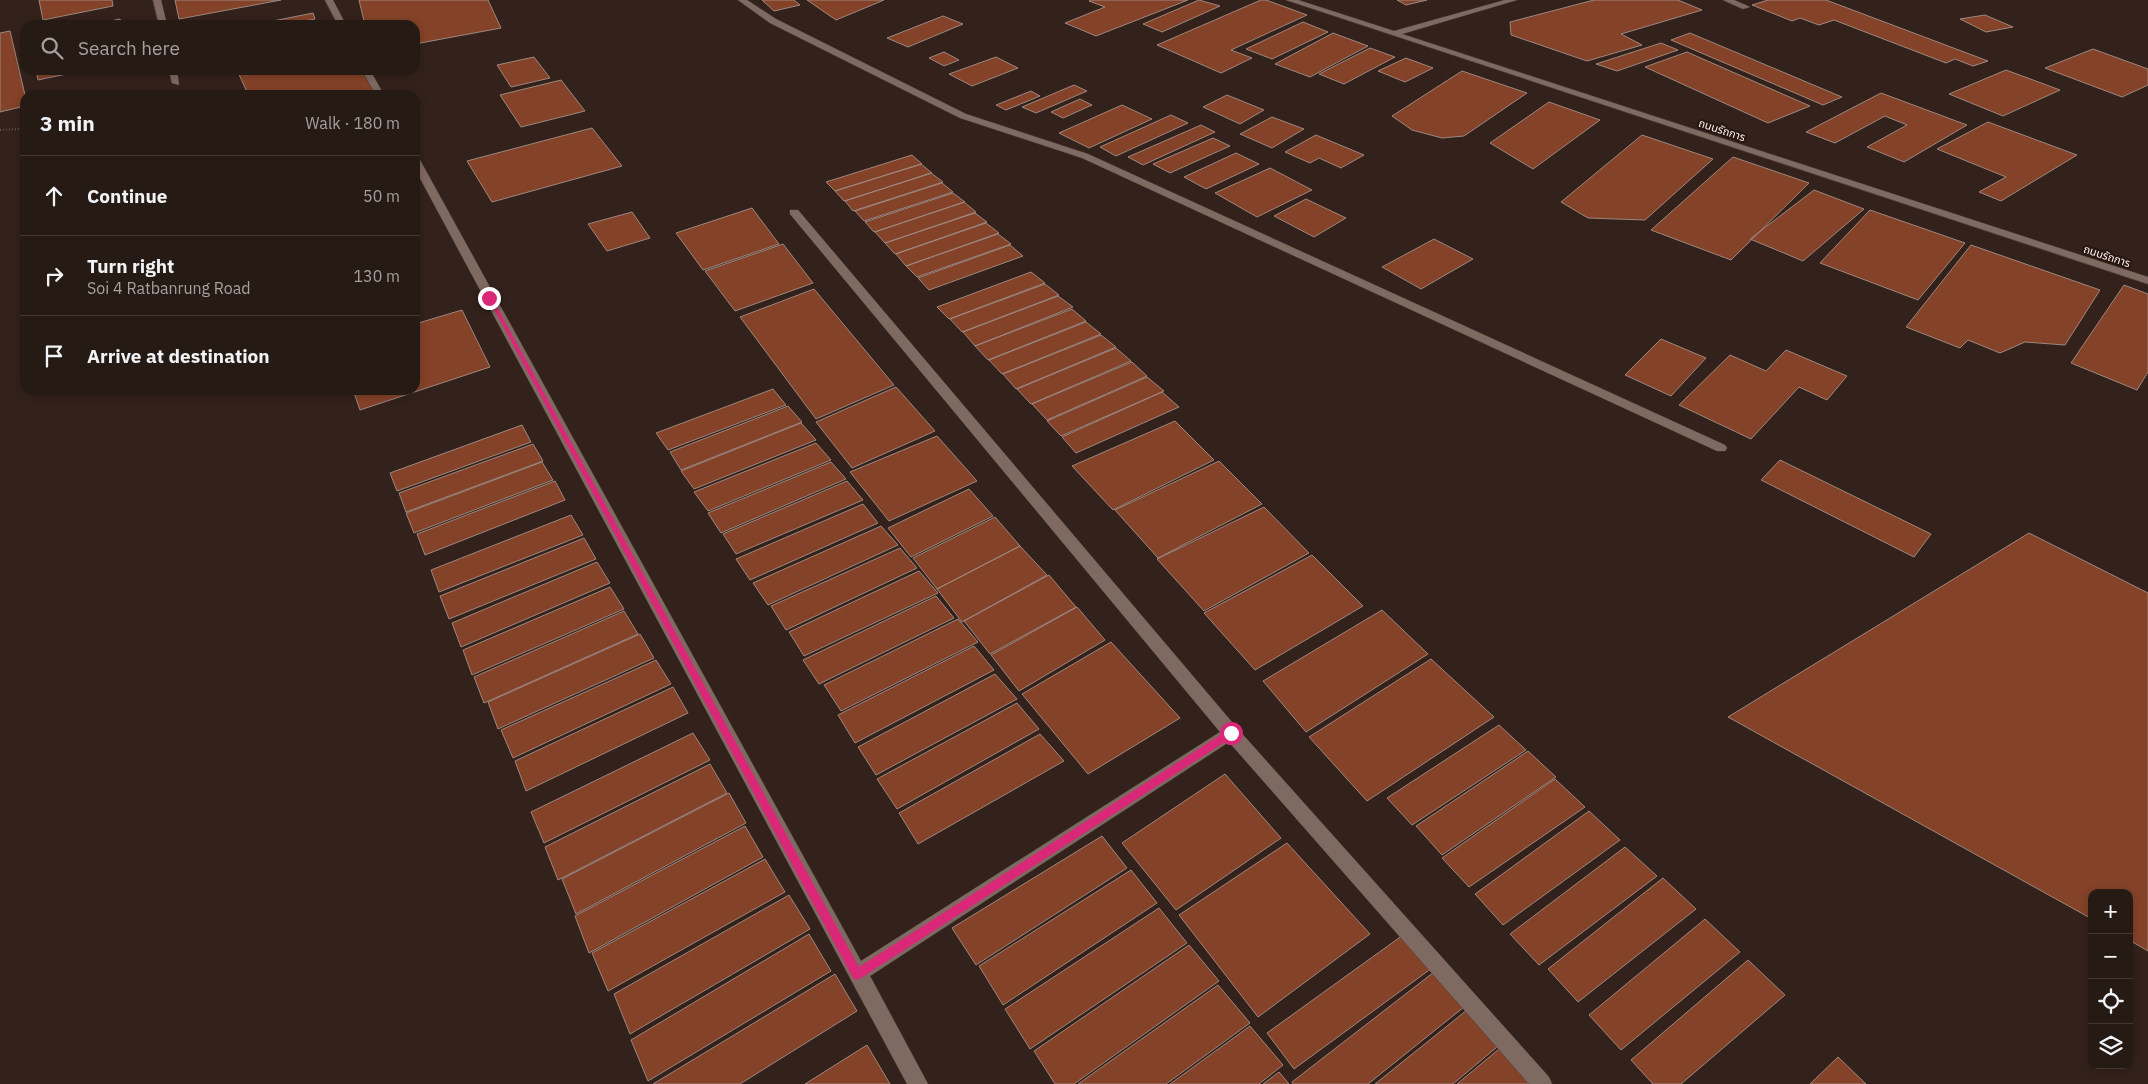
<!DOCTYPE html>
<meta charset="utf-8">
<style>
body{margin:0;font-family:"IBM Plex Sans","Noto Sans Thai",sans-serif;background:#322722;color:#f1f3f6}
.controls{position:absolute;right:15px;bottom:15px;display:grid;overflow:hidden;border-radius:10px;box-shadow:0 2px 8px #0003}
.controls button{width:45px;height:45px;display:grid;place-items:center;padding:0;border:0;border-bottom:1px solid #423834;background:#261a14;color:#f1f3f6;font:25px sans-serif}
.stop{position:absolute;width:15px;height:15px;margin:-11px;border:4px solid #db2777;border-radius:50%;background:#fff}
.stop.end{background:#db2777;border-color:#fff;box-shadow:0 1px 5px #0008}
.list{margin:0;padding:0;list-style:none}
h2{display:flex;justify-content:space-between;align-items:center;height:65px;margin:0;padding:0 20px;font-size:21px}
h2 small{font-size:16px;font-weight:400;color:#a4a1a0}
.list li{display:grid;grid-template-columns:32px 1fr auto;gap:15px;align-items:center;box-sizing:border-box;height:80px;padding:0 20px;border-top:1px solid #423834}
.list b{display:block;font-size:19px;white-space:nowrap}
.list p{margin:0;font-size:16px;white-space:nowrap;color:#a4a1a0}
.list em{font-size:16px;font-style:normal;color:#a4a1a0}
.icon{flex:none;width:28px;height:28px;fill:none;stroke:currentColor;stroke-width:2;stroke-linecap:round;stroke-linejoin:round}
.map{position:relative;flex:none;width:2148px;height:1084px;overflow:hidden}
.search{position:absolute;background:#261a14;box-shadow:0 2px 8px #0003;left:20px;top:20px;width:400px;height:55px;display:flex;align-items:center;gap:12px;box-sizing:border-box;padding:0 18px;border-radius:15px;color:#a4a1a0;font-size:19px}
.panel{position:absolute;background:#261a14;box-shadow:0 2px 8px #0003;left:20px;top:90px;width:400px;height:305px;border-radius:15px}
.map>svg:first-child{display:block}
</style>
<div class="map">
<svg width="2148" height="1084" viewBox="0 0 2148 1084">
<rect width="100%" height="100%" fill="#33221b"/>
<!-- building -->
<path fill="#844229" stroke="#9d877f" d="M39 0H112L113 6 43 20Z
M175 0H281L179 19Z
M359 0H488L501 28 415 44V25H365Z
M762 0H794L800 5 774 11Z
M807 0H884L836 20Z
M1188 0 1096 36 1065 23 1105 7 1089 1 1091 0Z
M1199 0 1220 6 1162 32 1143 24Z
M1261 0H1266L1307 15 1231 50 1252 58 1221 73 1157 45Z
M1397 0H1427L1406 5Z
M1594 0H1678L1702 10 1621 34 1642 45 1587 61 1511 35 1510 22Z
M1768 0H1826L1988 61 1973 66 1955 59 1946 63 1834 20 1819 25 1800 18 1792 21 1752 5Z
M313 13 315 19 283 25H253Z
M1985 15 2013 27 1986 32 1960 19Z
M943 16 963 24 908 47 887 38Z
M120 19 123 25H91Z
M1303 22 1328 32 1272 59 1246 49Z
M10 31 25 95V106L0 112V33Z
M1333 33 1368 46 1310 77 1275 64Z
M1690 33 1842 97 1823 105 1671 40Z
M1661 43 1678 50 1617 71 1596 64Z
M1370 48 1395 57 1344 84 1319 74Z
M2093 49 2148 69V85L2122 97 2045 68Z
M944 52 959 60 944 66 929 58Z
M1687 52 1810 106 1768 123 1645 67Z
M534 57 550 78 511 87 497 65Z
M996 57 1018 68 972 86 949 74Z
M1406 58 1433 68 1405 82 1378 71Z
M36 70H86L38 80Z
M237 70H362L377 95H233L247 92Z
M2006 70 2060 90 2003 116 1949 94Z
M1462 71 1527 93 1464 136 1442 138 1412 130 1392 116Z
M561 80 585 111 521 127 500 95Z
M1074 85 1087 91 1036 113 1022 107Z
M1031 91 1040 96 1006 110 996 105Z
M1881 93 1967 125 1904 162 1867 147 1907 125 1885 116 1835 143 1806 132Z
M1227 95 1264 110 1240 124 1203 107Z
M1080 99 1092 105 1063 118 1051 112Z
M1549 102 1600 120 1533 169 1490 143Z
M1122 105 1152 119 1089 148 1059 133Z
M1171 115 1188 123 1116 156 1100 147Z
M1272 117 1304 129 1272 148 1240 134Z
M1988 122 2077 155 2001 201 1979 192 2006 177 1937 149Z
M1201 125 1215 132 1143 165 1128 157Z
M592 128 622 166 492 202 467 161Z
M1316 135 1364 155 1341 168 1319 158 1310 163 1285 152Z
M1642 135 1713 159 1645 220 1588 218 1561 202Z
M1213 138 1230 146 1170 173 1153 164Z
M1236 153 1259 164 1206 189 1184 177Z
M912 155 922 164 835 191 826 182Z
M1733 157 1809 183 1731 260 1651 230Z
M921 164 932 173 844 201 835 191Z
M1270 168 1312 190 1257 217 1215 193Z
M931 173 943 182 853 211 845 201Z
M942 183 953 192 864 221 855 211Z
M1814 190 1864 209 1803 261 1750 239Z
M953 193 965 202 874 232 865 222Z
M1306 199 1346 218 1314 237 1274 216Z
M964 202 976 212 885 243 875 232Z
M752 208 779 244 703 270 676 233Z
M1870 210 1965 243 1918 300 1820 263Z
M632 212 650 238 607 251 588 224Z
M975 213 987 222 895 254 885 243Z
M986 223 999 233 906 266 896 254Z
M998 234 1011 244 917 277 906 266Z
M1434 239 1473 259 1421 289 1382 267Z
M783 244 813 283 735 311 705 271Z
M1010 245 1023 256 929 290 918 278Z
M1971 245 2100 290 2065 345 2025 342 2000 353 1968 340 1960 348 1906 327Z
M1031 272 1045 283 949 319 937 307Z
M1045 284 1059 295 962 332 950 319Z
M2124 285 2148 294V372L2137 390 2071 363Z
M814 289 894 385 816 419 740 317Z
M1058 296 1073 307 975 346 963 332Z
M1072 309 1086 321 988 360 975 346Z
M462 310 490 367 360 410 353 390H415V324Z
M1086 322 1101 334 1002 374 989 360Z
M1101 335 1116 347 1016 389 1003 374Z
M1661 339 1706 358 1671 396 1625 375Z
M1116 348 1131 361 1031 404 1017 389Z
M1786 350 1847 376 1827 400 1799 387 1751 439 1679 405 1730 355 1766 371Z
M1132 362 1147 376 1047 420 1032 404Z
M1147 377 1164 391 1061 436 1047 421Z
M896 387 935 431 852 468 816 422Z
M773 389 786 405 668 450 656 433Z
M1162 392 1179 407 1076 453 1062 437Z
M788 406 802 422 681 470 670 452Z
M1175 421 1214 460 1113 510 1072 466Z
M801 423 816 440 694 489 681 471Z
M522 425 531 442 397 491 390 473Z
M937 436 977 481 889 521 850 472Z
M816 443 831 460 708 511 694 492Z
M533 444 543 461 406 512 399 493Z
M1780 460 1931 534 1914 557 1761 480Z
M1219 461 1262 504 1158 558 1115 510Z
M542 462 553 480 414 533 406 513Z
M831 462 846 479 721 533 708 513Z
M555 481 565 500 425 555 417 534Z
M847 481 863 500 736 554 723 534Z
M969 489 993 516 911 557 888 528Z
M863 504 878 523 750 580 736 559Z
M1264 507 1309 553 1204 611 1157 559Z
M571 515 583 535 439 592 431 570Z
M995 517 1020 546 937 589 913 558Z
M881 526 898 545 768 605 753 583Z
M2029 533 2148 593V951L2129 940V893H2092V919L1728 717Z
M584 538 596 559 449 619 440 596Z
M1020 546 1047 575 962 622 937 589Z
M900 548 917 568 786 630 771 606Z
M1312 555 1363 606 1255 670 1204 613Z
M597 562 610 583 461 647 452 623Z
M919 571 938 593 804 656 789 632Z
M1049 575 1076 607 990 654 964 621Z
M610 587 624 609 472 675 463 650Z
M936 596 954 618 819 684 803 660Z
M1077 607 1105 640 1019 691 991 655Z
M1382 610 1428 654 1306 732 1263 681Z
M624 611 638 634 484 703 474 677Z
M958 619 978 642 841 711 824 685Z
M640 634 654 658 498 729 488 702Z
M1111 642 1180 718 1088 774 1022 694Z
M974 646 994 670 855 743 838 715Z
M1431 659 1494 717 1367 801 1309 737Z
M656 660 671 684 513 758 501 730Z
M995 674 1017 699 876 775 858 747Z
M673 687 688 713 526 791 515 761Z
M1017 703 1039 729 897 809 877 779Z
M1499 725 1526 750 1412 825 1387 798Z
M693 733 710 760 544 843 531 812Z
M1040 734 1064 761 918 844 899 813Z
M1528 751 1556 777 1442 855 1416 826Z
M710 764 727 793 558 880 545 847Z
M1225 774 1281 838 1176 910 1122 843Z
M1555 779 1585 807 1469 887 1442 858Z
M729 793 746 823 576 914 562 879Z
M1589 811 1620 840 1503 925 1475 894Z
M745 826 763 857 589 953 575 916Z
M1102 836 1127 868 976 965 952 928Z
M1287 843 1370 934 1258 1017 1179 915Z
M1625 847 1657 876 1539 965 1510 934Z
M765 859 785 892 608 991 592 953Z
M1131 870 1157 903 1003 1005 979 966Z
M1663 878 1696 909 1578 1002 1548 969Z
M789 895 810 929 630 1034 614 994Z
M1159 908 1187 943 1030 1049 1005 1009Z
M1705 919 1740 952 1621 1050 1589 1015Z
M809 934 831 971 648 1081 631 1040Z
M1403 935 1432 968 1294 1069 1267 1033Z
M1189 945 1219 981 1074 1084H1055L1034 1051Z
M1748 960 1785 995 1681 1084H1653L1631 1060Z
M1434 972 1464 1007 1368 1084H1293L1292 1082Z
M835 974 857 1011 740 1084H653Z
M1218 985 1250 1023 1166 1084H1078Z
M1467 1010 1497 1047 1453 1084H1375Z
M1250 1026 1283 1065 1259 1084H1170Z
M867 1045 890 1084H805Z
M1499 1049 1529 1084H1457Z
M1838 1057 1866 1084H1810Z
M1279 1072 1289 1084H1263Z"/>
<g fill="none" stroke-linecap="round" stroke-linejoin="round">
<defs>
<path id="minor" d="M153 0H161L167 25H159Z
M325 0H333L346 25H338Z
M738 0H747L776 19 966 114 1088 154 1725 445 1727 448 1725 451H1717L1082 158 960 118 770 23Z
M1723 0H1734L1750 7 1743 9Z
M169 70H177L179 85 172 83Z
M362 70H370L384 95H376Z
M415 157 420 160 861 961 1220 732 790 214V210H798L1237 728 1549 1077 1552 1084H1529L1229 742 870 976 928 1084H907L415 169Z"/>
<path id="tertiary" d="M1286 0H1298L1394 31 1505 0H1517L1402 34 2148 277V284Z"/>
</defs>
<!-- minor casing -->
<use href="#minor" stroke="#4c3e39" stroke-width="1"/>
<!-- tertiary casing -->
<use href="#tertiary" stroke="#4c3e39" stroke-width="1"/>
<!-- path -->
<path stroke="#998b85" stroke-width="2" stroke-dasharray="0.5 2.5" stroke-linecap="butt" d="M0 130 19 129 25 131"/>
<!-- minor -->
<use href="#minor" fill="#7f6a62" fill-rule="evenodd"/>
<!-- tertiary -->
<use href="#tertiary" fill="#7f6a62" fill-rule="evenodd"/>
</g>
<!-- route -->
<path fill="#db2777" d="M487 296 492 298 859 967 1228 730H1234V736L861 978 857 980 853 978Z"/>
<g text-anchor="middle" stroke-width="4.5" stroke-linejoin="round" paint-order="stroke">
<!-- far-street labels -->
<g font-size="11" fill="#fef2ed" stroke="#291812">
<text transform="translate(1722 130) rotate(18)" y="4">ถนนรัถการ</text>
<text transform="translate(2107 256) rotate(18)" y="4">ถนนรัถการ</text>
</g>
</g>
</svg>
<div class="controls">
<button>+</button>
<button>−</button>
<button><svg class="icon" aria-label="locate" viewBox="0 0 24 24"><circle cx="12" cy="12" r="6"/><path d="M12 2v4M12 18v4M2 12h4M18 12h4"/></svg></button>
<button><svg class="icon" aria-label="layers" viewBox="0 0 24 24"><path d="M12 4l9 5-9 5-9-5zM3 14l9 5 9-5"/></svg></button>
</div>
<div class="stop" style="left:1231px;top:733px"></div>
<div class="stop end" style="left:489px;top:298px"></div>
<div class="search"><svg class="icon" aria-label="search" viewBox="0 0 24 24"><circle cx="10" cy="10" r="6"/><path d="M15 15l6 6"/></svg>Search here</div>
<section class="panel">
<h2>3 min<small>Walk · 180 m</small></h2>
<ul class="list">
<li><svg class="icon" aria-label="ahead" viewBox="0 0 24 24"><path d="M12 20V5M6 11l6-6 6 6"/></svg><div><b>Continue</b></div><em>50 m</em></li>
<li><svg class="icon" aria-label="right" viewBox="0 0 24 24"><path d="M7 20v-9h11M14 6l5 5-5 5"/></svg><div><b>Turn right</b><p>Soi 4 Ratbanrung Road</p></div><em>130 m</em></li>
<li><svg class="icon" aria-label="arrive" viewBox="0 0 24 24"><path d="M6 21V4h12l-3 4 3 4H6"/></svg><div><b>Arrive at destination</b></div></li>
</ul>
</section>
</div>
